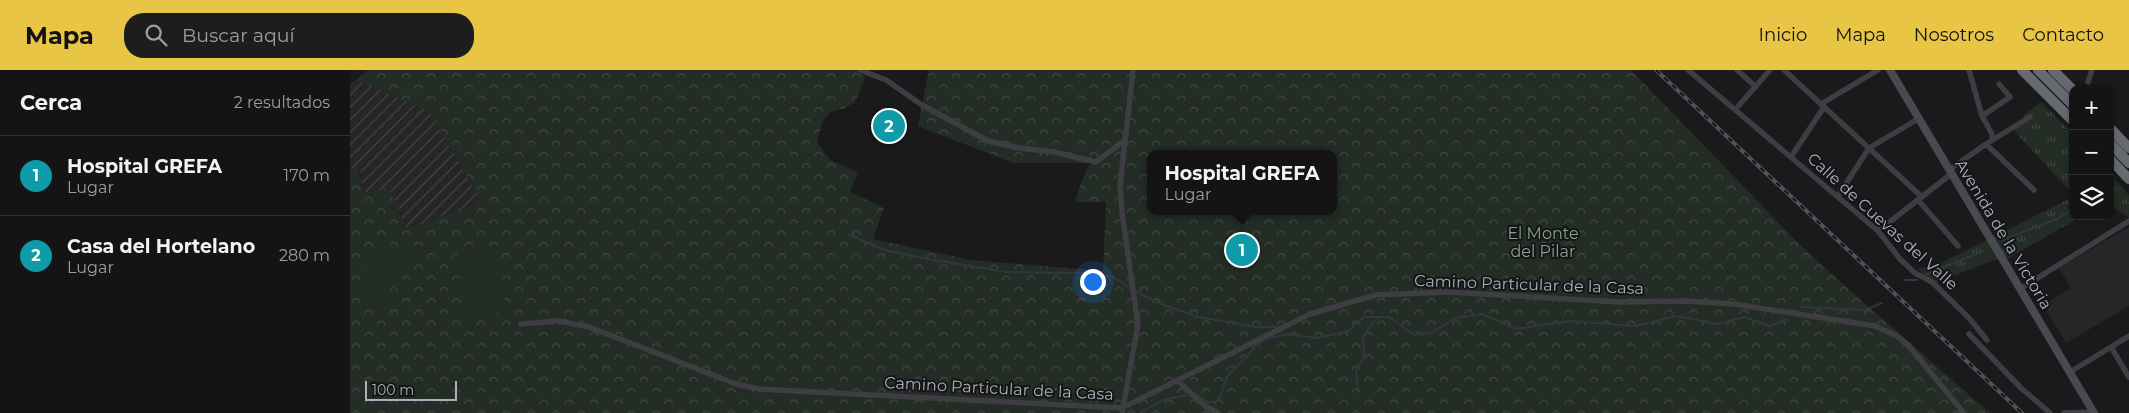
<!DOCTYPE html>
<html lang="es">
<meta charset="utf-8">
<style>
body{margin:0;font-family:Montserrat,sans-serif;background:#1d1d1e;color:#f1f3f6}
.controls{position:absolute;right:15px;top:15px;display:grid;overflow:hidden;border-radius:10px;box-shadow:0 1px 4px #0004}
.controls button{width:45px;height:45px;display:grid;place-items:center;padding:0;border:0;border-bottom:1px solid #333334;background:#141415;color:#f1f3f6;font:25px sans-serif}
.scale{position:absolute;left:15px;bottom:12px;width:92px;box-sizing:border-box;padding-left:5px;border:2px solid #adafba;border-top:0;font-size:14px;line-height:18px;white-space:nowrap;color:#adafba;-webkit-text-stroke:4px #151517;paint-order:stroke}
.you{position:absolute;left:742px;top:211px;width:18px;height:18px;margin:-12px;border:4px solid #fff;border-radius:50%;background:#1a73e8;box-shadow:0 0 0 8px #1a73e833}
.badge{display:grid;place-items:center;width:32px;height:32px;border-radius:50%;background:#e8c545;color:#fff;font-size:16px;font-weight:700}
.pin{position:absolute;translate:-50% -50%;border:2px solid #fff;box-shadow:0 1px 5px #0006}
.popup{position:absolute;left:797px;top:80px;width:190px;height:65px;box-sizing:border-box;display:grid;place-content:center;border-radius:10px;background:#141415;filter:drop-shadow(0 1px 4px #0005);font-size:16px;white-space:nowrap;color:#9d9ea0}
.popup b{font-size:19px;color:#f1f3f6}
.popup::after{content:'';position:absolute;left:50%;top:100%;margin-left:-10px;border:10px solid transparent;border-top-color:#141415}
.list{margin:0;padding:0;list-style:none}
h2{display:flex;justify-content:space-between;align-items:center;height:65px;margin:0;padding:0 20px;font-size:21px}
h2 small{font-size:16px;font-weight:400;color:#9d9ea0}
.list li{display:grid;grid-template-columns:32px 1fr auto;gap:15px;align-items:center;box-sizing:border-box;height:80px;padding:0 20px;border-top:1px solid #333334}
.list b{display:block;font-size:19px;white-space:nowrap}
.list p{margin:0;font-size:16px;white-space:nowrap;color:#9d9ea0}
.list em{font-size:16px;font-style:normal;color:#9d9ea0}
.icon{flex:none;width:28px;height:28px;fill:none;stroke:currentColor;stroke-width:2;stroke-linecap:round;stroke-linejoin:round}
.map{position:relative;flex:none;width:1779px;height:343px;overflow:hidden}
header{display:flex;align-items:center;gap:30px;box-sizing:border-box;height:70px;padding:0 25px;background:#e8c545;color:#111}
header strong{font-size:24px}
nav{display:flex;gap:28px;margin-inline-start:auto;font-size:18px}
.search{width:350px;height:45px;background:#1d1d1e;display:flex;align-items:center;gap:12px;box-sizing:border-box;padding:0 18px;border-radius:20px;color:#9d9ea0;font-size:19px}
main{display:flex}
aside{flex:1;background:#141415}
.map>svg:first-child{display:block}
</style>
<header>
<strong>Mapa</strong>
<div class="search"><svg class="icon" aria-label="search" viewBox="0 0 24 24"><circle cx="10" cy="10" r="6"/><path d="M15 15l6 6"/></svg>Buscar aquí</div>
<nav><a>Inicio</a><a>Mapa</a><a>Nosotros</a><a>Contacto</a></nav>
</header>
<main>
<aside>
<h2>Cerca<small>2 resultados</small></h2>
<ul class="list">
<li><span class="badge" style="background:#0f9aa8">1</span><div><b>Hospital GREFA</b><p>Lugar</p></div><em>170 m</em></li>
<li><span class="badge" style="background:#0f9aa8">2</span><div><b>Casa del Hortelano</b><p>Lugar</p></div><em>280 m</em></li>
</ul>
</aside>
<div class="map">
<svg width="1779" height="343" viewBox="0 0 1779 343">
<defs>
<pattern id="industrial-furrows" width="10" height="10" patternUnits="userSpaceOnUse" patternTransform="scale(1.25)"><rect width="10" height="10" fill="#262629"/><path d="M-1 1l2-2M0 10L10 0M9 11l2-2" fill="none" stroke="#434346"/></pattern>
<pattern id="forest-crowns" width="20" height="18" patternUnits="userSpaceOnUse" patternTransform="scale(1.25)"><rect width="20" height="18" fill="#242c26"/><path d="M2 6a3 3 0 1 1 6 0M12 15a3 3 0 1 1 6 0" fill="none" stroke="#414843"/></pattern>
<pattern id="park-tufts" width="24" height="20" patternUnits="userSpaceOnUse" patternTransform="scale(1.25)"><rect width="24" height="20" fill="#242c26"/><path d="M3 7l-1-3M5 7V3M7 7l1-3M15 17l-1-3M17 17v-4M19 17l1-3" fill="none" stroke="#414843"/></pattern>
</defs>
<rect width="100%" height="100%" fill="#1a1a1c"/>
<!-- built -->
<path fill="#262629" d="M1779 157V236L1716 273 1693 235 1721 218 1709 198Z"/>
<!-- industrial -->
<path fill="url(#industrial-furrows)" d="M6 10 79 41 132 132 57 159 39 118 14 123 9 97 0 99V14Z"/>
<!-- forest -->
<path fill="url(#forest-crowns)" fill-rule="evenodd" d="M18 0H510L515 8 506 31 495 38 480 42 472 53 467 72 480 90 508 102 500 122 534 138 523 169 621 190 753 201 756 132H725L731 113 740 93H663L568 56 579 0H1281L1448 173 1486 208 1640 343H0V99L8 96 14 123 39 118 57 159 132 132 79 41 6 10ZM801 84H983V141H801Z"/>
<!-- park -->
<path fill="url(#park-tufts)" d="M1691 32 1723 64V124L1664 61 1676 43Z
M1760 104 1779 125V148L1760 135Z
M1723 127V146H1732L1659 188 1644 190 1585 213 1567 199 1589 194Z"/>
<!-- pitch -->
<path fill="#242c26" d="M30 169 64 186 47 219 13 202Z
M150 180 156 242 113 245 107 184Z
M13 211 44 227 36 241 6 226Z"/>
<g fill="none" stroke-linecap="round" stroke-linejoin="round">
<!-- stream -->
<path stroke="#30373f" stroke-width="2" d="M498 164 534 180 578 189 656 202 733 203 762 206 781 219
M1652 170 1707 149 1723 139
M1577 204 1633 181
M1554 210H1567
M785 221 811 234 848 247 907 257H926
M1451 237 1515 240 1532 233
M1008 321 1006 301 1014 287 1013 266 1028 247
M846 324 857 332H865L870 327 877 307 907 275 916 269 938 264 967 268 999 261 1013 247H1039L1063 264 1081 263 1106 248 1132 244 1166 259 1219 251 1285 256 1326 246 1368 254 1394 247 1420 256 1438 249
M790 343 813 330 838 325"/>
<!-- street -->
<path stroke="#3d3d42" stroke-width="5.5" d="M510 0 536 10 572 35 638 71 670 78 704 82 746 92 775 70
M1338 0 1528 161 1550 189 1565 203 1582 212 1619 248 1637 270
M1387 0 1406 17
M1434 0 1572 127
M1619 0 1632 46 1642 64V70
M1738 12 1742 0
M1471 34 1528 0
M1385 40 1420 0
M1632 46 1660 27 1649 14
M1636 74 1684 120
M1441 87 1474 37
M1599 100 1636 74 1680 47
M1488 126 1519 78 1568 49
M1568 130 1608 176
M1528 161 1601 104
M1670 219 1779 151
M171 254 209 251 239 257 386 314 409 319 772 338 960 244 1026 225 1097 222 1268 232 1337 231 1384 234 1525 256 1547 266 1558 275 1614 343
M1619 264 1671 318 1700 343
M1761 277 1779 307
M1720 302 1779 266
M828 311 855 336 868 343
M772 343 788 255 772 142 770 116 783 0
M1714 343 1743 342"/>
<!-- secondary -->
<path stroke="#494a50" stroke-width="8" d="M1540 0 1744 343"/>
<!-- highway -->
<path stroke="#676971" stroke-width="10" d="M1672 0 1723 51
M1688 0 1723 35
M1703 0 1723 20
M1760 58 1779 78
M1760 73 1779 93
M1760 89 1779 109"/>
<defs>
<path id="rail" d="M1306 0 1672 343"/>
</defs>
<!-- rail casing -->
<use href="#rail" stroke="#525359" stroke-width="4"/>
<!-- rail -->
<use href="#rail" stroke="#151517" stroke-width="2" stroke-dasharray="5.5" stroke-linecap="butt"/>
</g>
<g text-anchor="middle" stroke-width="4" stroke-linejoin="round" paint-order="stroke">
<!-- street labels -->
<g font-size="16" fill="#adafba" stroke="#151517">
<text transform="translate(1533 151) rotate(42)" y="6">Calle de Cuevas del Valle</text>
<text transform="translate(1654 164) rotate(59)" y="6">Avenida de la Victoria</text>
<text transform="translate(1179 214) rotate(2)" y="6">Camino Particular de la Casa</text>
<text transform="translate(649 318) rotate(3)" y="6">Camino Particular de la Casa</text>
</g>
<!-- park labels -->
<g font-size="16" fill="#85a48b" stroke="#151517">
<text x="1193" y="169">El Monte<tspan x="1193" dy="18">del Pilar</tspan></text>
</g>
</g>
</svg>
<div class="controls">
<button>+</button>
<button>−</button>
<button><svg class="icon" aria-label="layers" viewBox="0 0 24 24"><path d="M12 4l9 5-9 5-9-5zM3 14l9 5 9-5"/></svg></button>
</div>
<div class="scale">100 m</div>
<div class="you"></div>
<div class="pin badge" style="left:892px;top:180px;background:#0f9aa8">1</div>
<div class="popup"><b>Hospital GREFA</b>Lugar</div>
<div class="pin badge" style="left:539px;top:56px;background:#0f9aa8">2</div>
</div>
</main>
